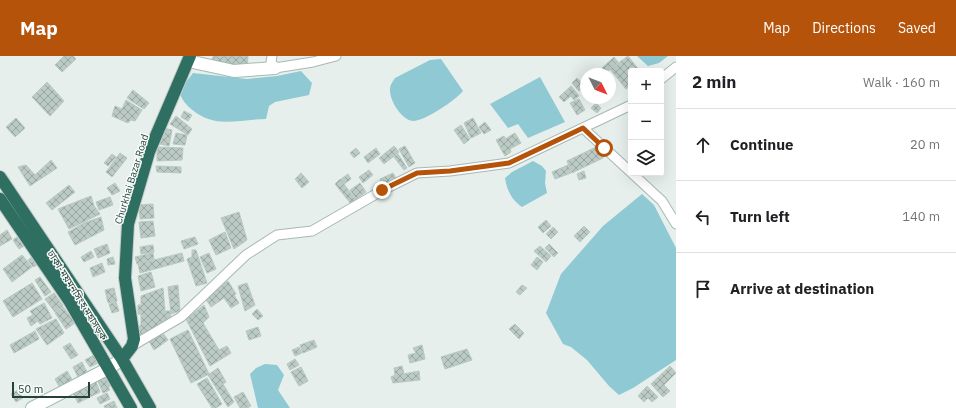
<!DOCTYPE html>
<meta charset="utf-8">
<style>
body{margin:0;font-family:"IBM Plex Sans","Noto Sans Bengali",sans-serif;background:#f6f6f6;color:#202124}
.controls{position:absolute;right:12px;top:12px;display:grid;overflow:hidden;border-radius:4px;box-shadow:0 4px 16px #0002}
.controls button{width:36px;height:36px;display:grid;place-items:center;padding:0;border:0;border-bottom:1px solid #e0e0e0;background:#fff;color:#202124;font:20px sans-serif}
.compass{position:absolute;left:580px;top:12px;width:36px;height:36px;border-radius:50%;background:#fff;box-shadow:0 4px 16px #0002;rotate:132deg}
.scale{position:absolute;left:12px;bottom:10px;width:78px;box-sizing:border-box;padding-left:4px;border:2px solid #24423a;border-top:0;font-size:11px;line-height:14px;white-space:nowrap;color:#24423a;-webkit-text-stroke:3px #f7fbf9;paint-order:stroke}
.stop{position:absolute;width:12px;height:12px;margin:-9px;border:3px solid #b45309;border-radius:50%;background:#fff}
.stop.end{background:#b45309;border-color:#fff;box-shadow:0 1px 4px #0008}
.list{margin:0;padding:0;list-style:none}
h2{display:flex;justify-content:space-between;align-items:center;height:52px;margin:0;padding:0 16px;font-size:17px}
h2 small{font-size:13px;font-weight:400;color:#757577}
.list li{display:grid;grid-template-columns:26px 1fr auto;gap:12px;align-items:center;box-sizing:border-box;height:72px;padding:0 16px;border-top:1px solid #e0e0e0}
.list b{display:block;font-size:15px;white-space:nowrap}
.list em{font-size:13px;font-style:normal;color:#757577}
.icon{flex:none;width:22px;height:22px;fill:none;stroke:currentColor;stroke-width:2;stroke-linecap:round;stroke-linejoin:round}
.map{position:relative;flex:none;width:676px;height:352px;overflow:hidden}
header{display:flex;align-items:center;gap:24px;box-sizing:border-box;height:56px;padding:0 20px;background:#b45309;color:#fff}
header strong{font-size:19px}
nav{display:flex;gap:22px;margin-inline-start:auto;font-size:14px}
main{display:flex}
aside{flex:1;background:#fff}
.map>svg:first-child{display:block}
</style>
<header>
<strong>Map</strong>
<nav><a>Map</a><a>Directions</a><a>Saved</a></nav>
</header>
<main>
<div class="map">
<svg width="676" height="352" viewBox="0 0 676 352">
<defs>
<pattern id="building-cross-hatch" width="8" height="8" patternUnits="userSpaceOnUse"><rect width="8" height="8" fill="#bbcac4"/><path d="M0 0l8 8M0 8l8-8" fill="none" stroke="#98a6a0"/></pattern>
</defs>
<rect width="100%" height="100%" fill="#e6efeb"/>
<!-- water -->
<path fill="#8ec9d4" d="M637 0H668L659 7 648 10Z
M441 3 463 35C456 44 426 64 414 65 402 65 389 44 390 33 390 29 393 25 395 22L430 4Z
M301 15 312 27 309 39 275 46 269 50 266 63C237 63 215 74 190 52 173 36 182 32 193 17L247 23 277 20Z
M540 21 565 66 528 82 518 68 508 72 490 48Z
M533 105 542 110 546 115 545 127 547 137 522 151C512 144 507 135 505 122L512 116Z
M642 138 654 149 676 192V304L633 332 619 339 609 330 587 304 571 291 563 288 546 257 561 218 603 170Z
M265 308 277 309 284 319 278 334 290 352H258L250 318 256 312Z"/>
<!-- building -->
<path fill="url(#building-cross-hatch)" stroke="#b8c9c2" d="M64 0H73L76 3 62 16 55 9Z
M213 0H248L247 12 212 7Z
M628 0 640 15H631V29L626 33 610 13Z
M614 1 618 6 606 17 602 12Z
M577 22 585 30 579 35 572 27Z
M47 26 64 45 50 60 32 41Z
M571 30 579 40 574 44 571 40 564 46 559 41Z
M133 34 149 47 144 53 127 42Z
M579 43 585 54 577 59 570 47Z
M126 44 142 54 135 65 131 64 128 67 112 60 115 50 122 53Z
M596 47 601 52 597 57 591 52Z
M184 55 192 59 188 65 181 61Z
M176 60 192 73 188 79 170 68Z
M16 62 25 72 15 81 6 71Z
M473 62 481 77 471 82 464 67Z
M485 66 491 74 484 78 479 71Z
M461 69 470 83 464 88 454 74Z
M163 72 172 74 169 90 160 88Z
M176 77 187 79 185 89 173 88Z
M515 77 521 87 510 93 511 96 505 100 496 84 504 80 505 83Z
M394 90 399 96 384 108 379 102Z
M405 90 415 107 409 111 399 93Z
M598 90 603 102 572 117 567 105Z
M157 91 183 92 182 104 157 105Z
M356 92 360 97 354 102 350 97Z
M376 92 380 98 368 107 364 101Z
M120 97 127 102 112 121 106 116Z
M112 98 116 101 108 110 104 107Z
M398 98 407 112 404 114 394 101Z
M51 104 57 112 30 130 18 111 26 109 35 119Z
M568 109 571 117 555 123 552 116Z
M156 110 181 111V117L157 116Z
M369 114 373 119 363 127 359 121Z
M584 115 586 122 579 124 577 118Z
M301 117 309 126 302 132 295 123Z
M393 117 396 122 383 129 380 123Z
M348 118 351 123 344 128 341 123Z
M340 123 356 144 351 148 335 128Z
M115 127 120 135 112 139 107 132Z
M360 127 366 136 356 143 350 134Z
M69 129 75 136 52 154 46 147Z
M91 140 94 150 100 158 69 173 58 153Z
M110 141 113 149 99 154 96 146Z
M153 148 154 162 140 163 139 149Z
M239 156 247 184 234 193 221 162Z
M101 161 104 174 75 189 68 176 84 167Z
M546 164 551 170 543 177 538 171Z
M153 165 155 180 141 182 139 166Z
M584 170 590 176 580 186 574 180Z
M553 171 558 176 551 183 546 178Z
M7 174 12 183 0 190V179Z
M225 176 231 192 216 199 209 184Z
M17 181 24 190 19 193 13 184Z
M195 181 198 188 184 193 181 185Z
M107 188 110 197 98 202 94 193Z
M549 188 558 197 554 201 545 192Z
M153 189 154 196 141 198 140 191Z
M540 190 551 200 546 206 534 195Z
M192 194H196L207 227 196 230 187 203 192 201Z
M91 195 94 201 84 206 81 201Z
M153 197 154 203 137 208 135 201Z
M182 197 184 205 140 217 138 208Z
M209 197 216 213 207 217 200 201Z
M22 199 32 211 12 226 3 213Z
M32 201 37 209 33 211 28 204Z
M113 201 115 208 108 209 107 203Z
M537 201 543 206 537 214 531 209Z
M102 207 105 216 93 221 90 212Z
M151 216 155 231 141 235 138 220Z
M40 221 51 236 45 240 35 224Z
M228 225 236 238 234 239 239 247 231 252 224 242 211 251 205 242Z
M32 227 42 243 13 261 3 245Z
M247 227 255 249 245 255 238 230Z
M178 229 180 255 171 258 168 231Z
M522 229 527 232 520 239 516 236Z
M114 232 117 245 108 247 105 234Z
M163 232 165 255H170L171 265H167L138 281V271L141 269V258H138V249H141V240Z
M54 237 63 250 55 256 45 243Z
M116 246 119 255 112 257 109 248Z
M44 247 52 262 40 268 38 265 31 270 27 262 33 259 30 255Z
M204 249 209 261 203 267 219 294 227 290 231 297 210 310 186 263Z
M63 251 75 267 66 273 55 257Z
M257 253 263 260 258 264 252 258Z
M56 263 64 277 47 289 36 273Z
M515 268 524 277 519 283 509 273Z
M258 271 261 280 249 284 246 275Z
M188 274 209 318 191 327 170 283Z
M35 275 39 283 14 297 10 289Z
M162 276 168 284 154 294 149 285Z
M314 284 317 291 303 297 300 289Z
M70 287 78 299 71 303 63 291Z
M422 289 425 303 410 307 408 299 416 297 413 292Z
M299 291 302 297 295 300 292 294Z
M467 293 472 304 445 313 441 301Z
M94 299 98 307 90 311 85 304Z
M295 303 299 309 290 314 287 308Z
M82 306 87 316 78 321 73 311Z
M402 310 404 318 419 315 420 324 393 327 391 321 395 319 394 312Z
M670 310 676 317 664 329 670 335 663 341 651 328Z
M301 311 308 325 299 330 291 316Z
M218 312 226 326 223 328 234 346 228 351 208 319Z
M67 315 73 325 60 332 55 323Z
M109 317 114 328 108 331 110 334 103 337 97 323Z
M207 322 222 348 216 352H212L197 328Z
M96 326 100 336 78 347 73 337Z
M647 330 658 341 652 346 648 342 644 346 638 340Z
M18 334 23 342 16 346 11 338Z
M243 336 251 350 247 352H240L234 341Z
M107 337 110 343 100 348 97 342Z
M114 345 117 352H105L104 350Z"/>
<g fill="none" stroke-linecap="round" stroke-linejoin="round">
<defs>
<path id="street" d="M272 0 271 6 275 12 313 6 336 0
M661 23 676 11
M583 72 662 145 676 168
M132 290 181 261 246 199 277 179 312 175 383 134 417 117 450 115 509 107 631 49"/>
<path id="secondary" d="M188 5 234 15 275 12
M32 352 109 312 122 303"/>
<path id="highway" d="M0 121 122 303 150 352
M0 143 70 246 131 352
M122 303 132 290 134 283 125 222 128 168 149 96 190 0"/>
</defs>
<!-- street casing -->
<use href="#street" stroke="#a8b8b2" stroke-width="11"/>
<!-- secondary casing -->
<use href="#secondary" stroke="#a4bbb3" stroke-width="14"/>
<!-- highway casing -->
<use href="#highway" stroke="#c2cac8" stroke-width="14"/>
<!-- street -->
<use href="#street" stroke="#fff" stroke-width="9"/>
<!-- secondary -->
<use href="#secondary" stroke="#fff" stroke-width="12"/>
<!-- highway -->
<use href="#highway" stroke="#2f6f62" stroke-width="12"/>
</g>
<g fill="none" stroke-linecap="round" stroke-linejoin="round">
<!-- route -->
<path stroke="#b45309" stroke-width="5" d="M382 134 417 117 450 115 509 107 583 72 604 92"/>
</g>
<g text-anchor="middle" stroke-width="3" stroke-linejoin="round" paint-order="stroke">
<!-- street labels -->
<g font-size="10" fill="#24423a" stroke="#f7fbf9">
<text transform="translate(131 123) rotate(-73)" y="4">Churkhai Bazar Road</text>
<text transform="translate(78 239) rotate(58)" y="4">ঢাকা-ময়মনসিংহ মহাসড়ক</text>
</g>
</g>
</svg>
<div class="controls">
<button>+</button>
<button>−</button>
<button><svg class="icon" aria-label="layers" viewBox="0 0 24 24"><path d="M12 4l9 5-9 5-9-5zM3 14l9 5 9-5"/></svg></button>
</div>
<svg class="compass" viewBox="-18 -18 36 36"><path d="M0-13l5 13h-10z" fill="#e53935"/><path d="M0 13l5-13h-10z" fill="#757577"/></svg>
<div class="scale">50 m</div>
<div class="stop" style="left:604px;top:92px"></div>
<div class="stop end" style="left:382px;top:134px"></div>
</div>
<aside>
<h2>2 min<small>Walk · 160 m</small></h2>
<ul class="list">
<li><svg class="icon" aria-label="ahead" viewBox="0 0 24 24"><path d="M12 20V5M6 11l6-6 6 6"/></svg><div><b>Continue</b></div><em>20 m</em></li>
<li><svg class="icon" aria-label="left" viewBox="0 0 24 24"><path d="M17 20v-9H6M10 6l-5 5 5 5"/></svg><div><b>Turn left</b></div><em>140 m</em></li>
<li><svg class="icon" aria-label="arrive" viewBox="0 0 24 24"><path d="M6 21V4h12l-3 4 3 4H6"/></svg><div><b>Arrive at destination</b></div></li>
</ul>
</aside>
</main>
